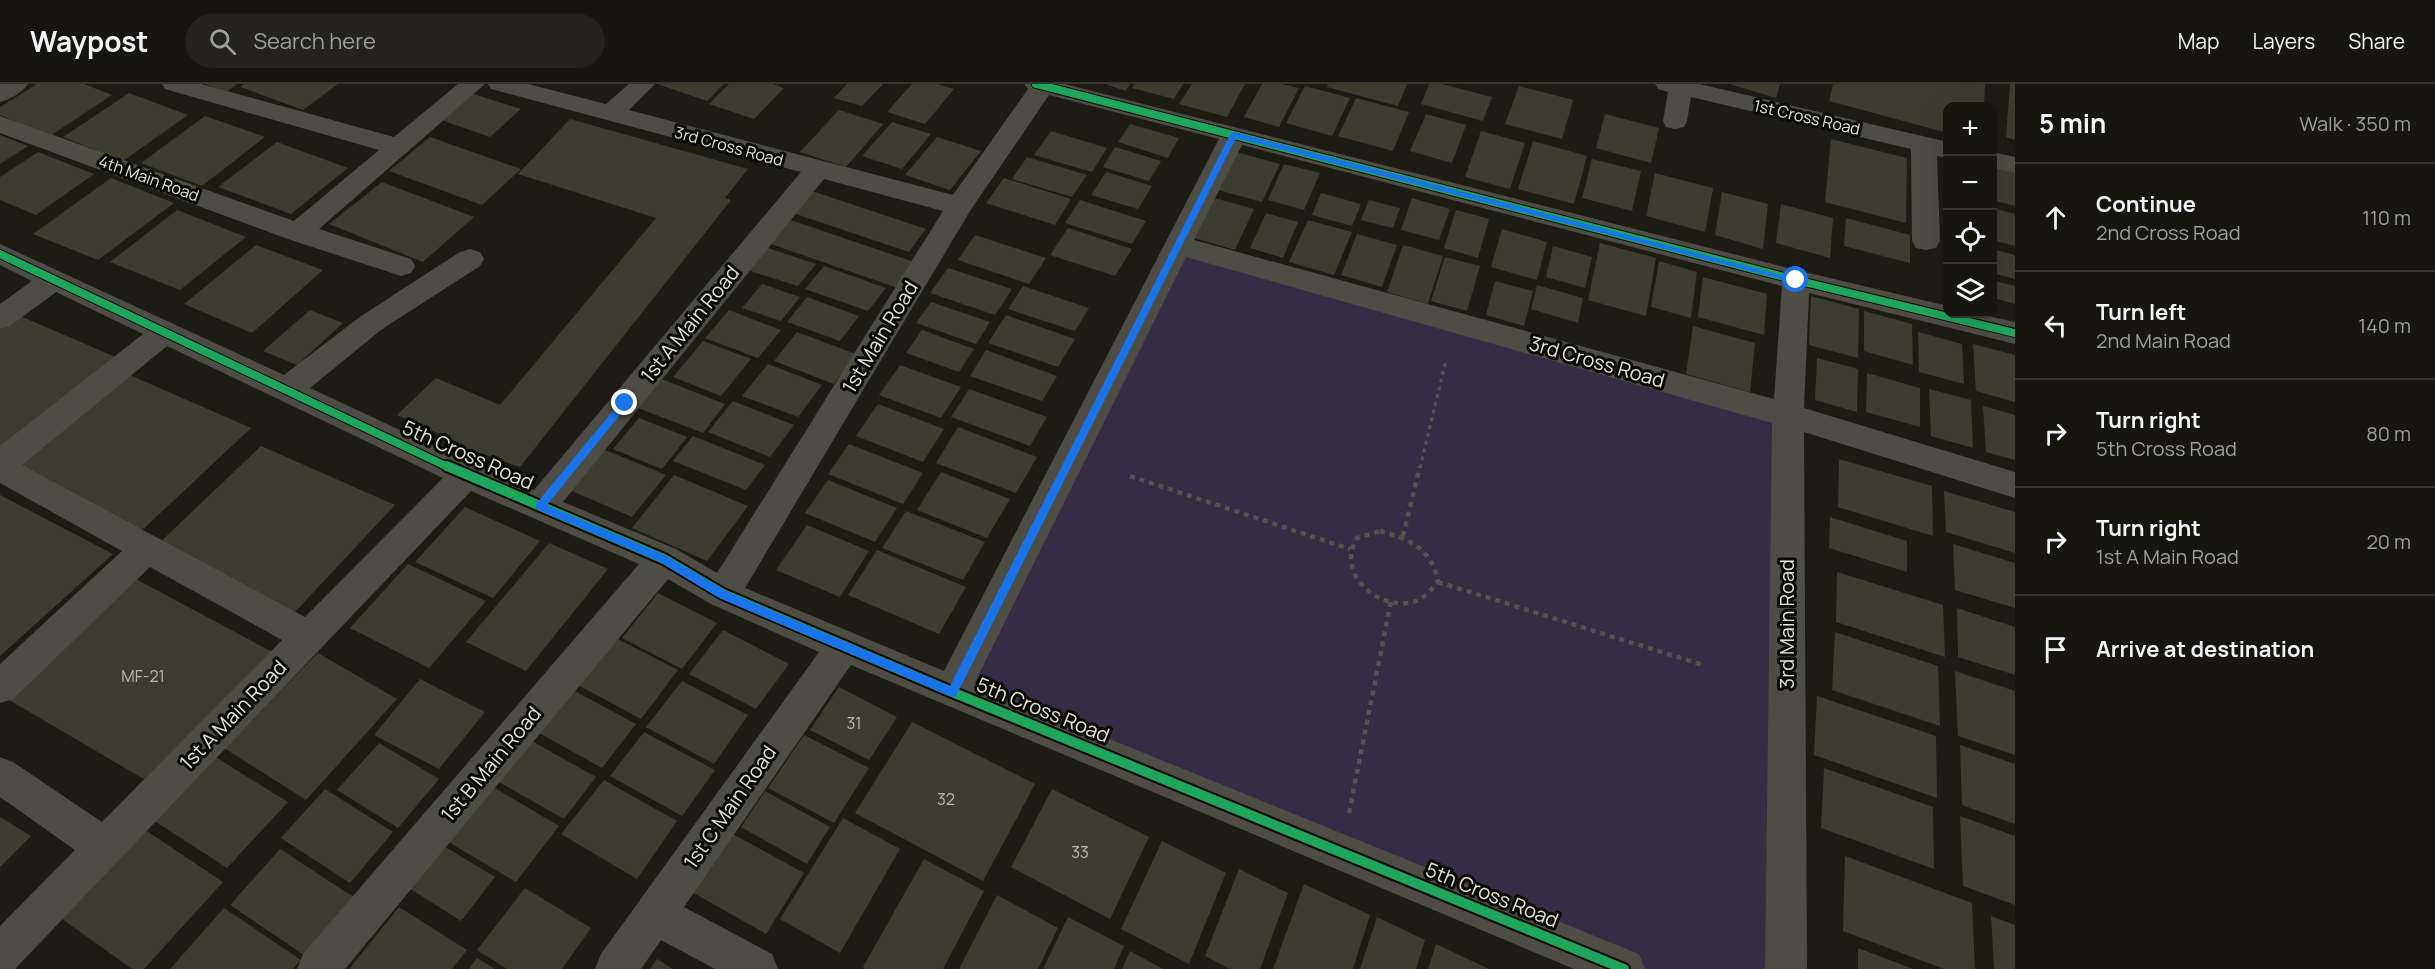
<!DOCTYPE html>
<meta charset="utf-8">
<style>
body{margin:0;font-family:Manrope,sans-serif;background:#23221d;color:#f1f3f6}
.controls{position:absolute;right:18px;top:18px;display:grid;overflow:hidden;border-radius:12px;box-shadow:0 6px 24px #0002}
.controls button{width:54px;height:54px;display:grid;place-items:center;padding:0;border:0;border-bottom:2px solid #35342f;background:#16150f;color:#f1f3f6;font:30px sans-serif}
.stop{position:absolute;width:18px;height:18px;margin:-14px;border:4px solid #1a73e8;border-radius:50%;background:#fff}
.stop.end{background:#1a73e8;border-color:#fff;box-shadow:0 2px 6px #0008}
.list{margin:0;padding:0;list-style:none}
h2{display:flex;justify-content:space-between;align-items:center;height:78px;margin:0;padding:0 24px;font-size:26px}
h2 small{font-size:20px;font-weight:400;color:#9e9f9e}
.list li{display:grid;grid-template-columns:39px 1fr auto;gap:18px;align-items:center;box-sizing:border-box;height:108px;padding:0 24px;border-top:2px solid #35342f}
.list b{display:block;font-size:22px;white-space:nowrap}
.list p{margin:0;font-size:20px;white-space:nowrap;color:#9e9f9e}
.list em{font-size:20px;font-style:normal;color:#9e9f9e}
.icon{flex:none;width:33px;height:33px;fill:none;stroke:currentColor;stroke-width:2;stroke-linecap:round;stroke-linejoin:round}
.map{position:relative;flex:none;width:2015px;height:885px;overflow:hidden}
header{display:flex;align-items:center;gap:36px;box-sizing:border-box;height:84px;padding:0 30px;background:#16150f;border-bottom:2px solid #35342f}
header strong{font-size:28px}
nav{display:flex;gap:33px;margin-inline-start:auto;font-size:21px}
.search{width:420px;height:54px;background:#23221d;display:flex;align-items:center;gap:15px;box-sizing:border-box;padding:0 21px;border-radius:33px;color:#9e9f9e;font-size:22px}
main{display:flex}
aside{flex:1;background:#16150f}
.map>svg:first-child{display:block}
</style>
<header>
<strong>Waypost</strong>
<div class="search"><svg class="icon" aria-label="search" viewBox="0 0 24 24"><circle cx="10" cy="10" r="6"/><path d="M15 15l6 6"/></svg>Search here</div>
<nav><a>Map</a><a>Layers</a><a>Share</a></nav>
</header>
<main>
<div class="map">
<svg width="2015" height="885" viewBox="0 0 2015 885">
<rect width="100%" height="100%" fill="#1d1c14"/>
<!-- green -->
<path fill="#352c45" d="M1177 161 1788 331 1786 885H1624L952 608Z"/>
<!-- building -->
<path fill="#3c3c2f" d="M37 0H84L112 11 50 52 0 31V23Z
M205 0H237L226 8Z
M244 0H338L303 26 240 3Z
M657 0H724L707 17Z
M729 0H772L784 4 754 35 709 20Z
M847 0H883L862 22 834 14Z
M912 0H936L954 5 925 40 887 28Z
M1105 0H1130L1126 7Z
M1135 0H1183L1174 15 1132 4Z
M1192 0H1245L1227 33 1179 20Z
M1262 0H1282L1299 4 1279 43 1244 33Z
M1328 0H1407L1398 22 1327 3Z
M1429 0H1442L1492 13 1483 37 1421 20Z
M1730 0H1780L1776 14Z
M1833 0H1985L1984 22H1948V49L1829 17Z
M2010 0H2015V56L2006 53Z
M1305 2 1350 14 1332 52 1286 39Z
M1519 2 1573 16 1562 55 1505 40Z
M129 9 188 31 123 77 63 53Z
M473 10 521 25 490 53 441 36Z
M1356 14 1409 28 1393 67 1338 52Z
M839 26 883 40 846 83 800 68Z
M1426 30 1466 41 1452 79 1410 67Z
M1605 30 1659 44 1651 79 1596 64Z
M205 32 265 53 202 102 141 79Z
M570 35 748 85 725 114 731 116 520 383 464 364 466 362 397 331 436 294 500 321 656 134 518 90Z
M892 38 931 50 902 85 862 72Z
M1130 40 1179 54 1168 74 1118 58Z
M1051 47 1107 64 1092 88 1034 71Z
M1481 47 1525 59 1510 105 1465 93Z
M0 51 28 62 0 80Z
M430 53 521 85 482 121 389 87Z
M937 53 981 67 950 106 905 91Z
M1831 55 1907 74 1906 139 1825 118Z
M1533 57 1587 72 1574 120 1518 105Z
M277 58 348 84 291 130 218 103Z
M1115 63 1161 77 1149 97 1103 83Z
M38 68 94 90 36 131 0 116V93Z
M1236 68 1280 80 1262 118 1218 106Z
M1027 73 1087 91 1072 113 1012 95Z
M1592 75 1641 87 1632 127 1582 114Z
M1284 80 1320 89 1304 126 1268 116Z
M1992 83 2015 89V122L1992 116Z
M1106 88 1152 102 1138 125 1091 111Z
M1655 89 1713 104 1705 148 1646 132Z
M111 94 174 119 98 176 33 150Z
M1004 94 1071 115 1055 141 986 119Z
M382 98 474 133 423 178 329 140Z
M803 104 926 145 909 168 784 126Z
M1722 108 1768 120 1763 165 1715 151Z
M1321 109 1361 120 1352 142 1312 131Z
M1211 113 1254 125 1235 166 1191 153Z
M1412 114 1450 125 1439 156 1401 146Z
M1080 116 1146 137 1132 160 1065 139Z
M1369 116 1400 124 1393 144 1361 136Z
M1781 120 1833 134 1830 174 1776 159Z
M1992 124 2015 130V162L1992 156Z
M177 126 246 153 180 206 110 178Z
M1456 126 1489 135 1478 174 1444 164Z
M1266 129 1298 138 1283 174 1250 164Z
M779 132 920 180 901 205 759 156Z
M1846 134 1910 151V179L1844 162Z
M1308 136 1352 148 1334 191 1289 178Z
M1068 144 1132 165 1115 192 1050 171Z
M1502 145 1547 158 1537 196 1491 183Z
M1357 150 1397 161 1382 203 1341 191Z
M975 151 1046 174 1029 200 958 176Z
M1600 159 1656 174 1646 232 1588 216Z
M756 160 816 180 798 202 737 183Z
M256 161 323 186 252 249 184 220Z
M1403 161 1443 172 1428 220 1387 208Z
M1553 162 1592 173 1585 204 1546 193Z
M1992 165 2015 171V195L1992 189Z
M1445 173 1480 182 1467 227 1431 217Z
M1659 177 1697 188 1691 234 1651 223Z
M824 182 886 204 868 227 805 205Z
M948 184 1012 205 995 231 930 209Z
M1703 193 1767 210 1764 251 1698 233Z
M1495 197 1533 207 1524 242 1486 231Z
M1994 197 2015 202V220L1994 214Z
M762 200 800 213 781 237 742 224Z
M1537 201 1583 214 1578 239 1531 225Z
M1023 202 1089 224 1075 247 1008 225Z
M1811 212 1859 225 1858 274 1809 261Z
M807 213 859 232 840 257 787 238Z
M931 218 990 238 976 260 916 239Z
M310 226 343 239 297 281 263 267Z
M729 226 781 246 758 274 705 254Z
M1864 227 1912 240 1913 281 1864 267Z
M18 231 120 275 0 369V245Z
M1006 231 1075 255 1058 283 988 259Z
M1693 242 1755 259 1750 308 1686 290Z
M922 246 974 265 959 288 906 269Z
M797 248 856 270 834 300 774 277Z
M1918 248 1962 260 1964 300 1919 288Z
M703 257 751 275 721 312 673 293Z
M1973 260 2015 271V318L1976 307Z
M986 266 1057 292 1042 317 970 292Z
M1817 274 1858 285 1857 328 1815 316Z
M768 280 822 301 798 333 742 312Z
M900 281 961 303 941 334 879 311Z
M123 288 251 344 139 449 7 385Z
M1867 289 1920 304V343L1866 328Z
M649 290 725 320 703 349 625 319Z
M969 305 1047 333 1030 362 951 333Z
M1929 305 1971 316 1973 364 1931 352Z
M733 317 794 341 770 373 708 348Z
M878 320 944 345 923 378 856 352Z
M1983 322 2015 331V376L1986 368Z
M639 334 687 353 662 385 613 365Z
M958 343 1037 373 1016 409 936 379Z
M693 352 765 381 746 406 673 377Z
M849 360 923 389 903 420 828 390Z
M593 361 666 391 632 433 558 401Z
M261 362 395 421 294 529 156 462Z
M1839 375 1932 402 1933 452 1838 423Z
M941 388 1010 415 987 454 917 426Z
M674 391 748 422 707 477 632 444Z
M828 396 897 424 875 458 805 429Z
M1944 407 2015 428V469L1946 448Z
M0 411 113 470 0 572Z
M465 423 540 457 493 514 415 478Z
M906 427 985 458 963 496 882 464Z
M1830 433 1907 457V488L1829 464Z
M807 441 869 467 840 513 776 486Z
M549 459 608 485 526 587 466 558Z
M1953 460 2015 479V524L1955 506Z
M877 466 966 503 939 550 848 511Z
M408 480 486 517 429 584 350 544Z
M1837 488 1943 521 1945 573 1836 538Z
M134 494 278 571 154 701 4 613Z
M658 509 717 539 682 585 622 554Z
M1957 524 2015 543V591L1958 573Z
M723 546 789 580 756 625 689 590Z
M1835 548 1938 582 1940 642 1832 606Z
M614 553 678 586 641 635 576 600Z
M318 569 397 615 306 716 224 664Z
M1955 587 2015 607V671L1958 652Z
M420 595 485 628 439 685 374 651Z
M682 597 748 631 714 680 646 643Z
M839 603 897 633 869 676 810 646Z
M573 606 636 640 602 684 539 649Z
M1817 612 1936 652 1937 714 1814 671Z
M912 638 1035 700 983 797 855 729Z
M644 648 715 686 682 732 610 692Z
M804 651 869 684 834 739 768 704Z
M530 656 596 693 564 735 497 697Z
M379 659 439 695 398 744 337 706Z
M1960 661 2015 680V740L1962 721Z
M209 669 288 718 227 784 147 732Z
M1824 684 1933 723 1934 785 1821 744Z
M604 696 677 737 637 795 561 750Z
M490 701 559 742 516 798 445 756Z
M325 705 393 748 350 799 281 754Z
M1052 705 1149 753 1110 835 1011 783Z
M765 707 830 743 807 780 741 743Z
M1960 732 2015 752V821L1963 802Z
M0 733 31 752 0 783Z
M843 734 900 765 840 869 780 835Z
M144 745 223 798 144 885H132L58 832Z
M731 749 804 789 766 850 692 808Z
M1162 757 1226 789 1189 880 1121 845Z
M444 762 495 793 461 837 409 804Z
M280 765 355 814 307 873 230 821Z
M1845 772 1972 819 1975 885H1944L1843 847Z
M924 775 984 807 943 885H865L863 883Z
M1239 785 1288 809 1260 885H1230L1205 872Z
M1304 800 1370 831 1353 885H1273Z
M525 804 591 844 562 885H507L477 866Z
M997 811 1058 844 1038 885H959Z
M399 823 467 866 452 885H349Z
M224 824 301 876 293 885H170Z
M1991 832 2015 841V885H1994Z
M1068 833 1124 862 1114 885H1043Z
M1377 833 1425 856 1416 885H1360Z
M1436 860 1489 885H1428Z
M1858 864 1913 885H1858Z
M1130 867 1163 885H1122Z
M477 874 495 885H469Z
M657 875 673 885H650Z"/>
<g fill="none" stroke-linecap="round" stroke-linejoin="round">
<!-- path-far1 -->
<path stroke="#54544e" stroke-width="3" stroke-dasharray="4 4" stroke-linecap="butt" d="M1420 384 1446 276"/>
<!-- path -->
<path stroke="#54544e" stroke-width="4.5" stroke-dasharray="5 5" stroke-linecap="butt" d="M1130 392 1350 465
M1380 447C1410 455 1432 465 1438 498 1431 506 1424 515 1413 518 1380 527 1335 491 1357 454Z
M1403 452 1420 382
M1438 498 1703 581
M1349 729 1391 517"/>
<!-- minor -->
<path fill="#4d4d45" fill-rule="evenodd" d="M0 0H28C22 9 11 15 0 18Z
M162 0H201L394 53 458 0H485L319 145 411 175 415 182 411 189 401 192 288 155 0 49V32L294 137 379 66 165 5Z
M488 0H528L606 20 629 0H655L629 26 953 111 1028 5 1024 0H1065L1796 186 1948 222V230H1978L2015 238V260L1809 209 1804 324 2015 388V414L1804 348 1807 885H1765L1772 339 1186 173 974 600 1639 870 1645 885H1574L851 581 684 823 772 870 778 885H715L661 856 641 885H595L601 870 819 568 711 520 668 495 345 885H297L303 870 639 480 471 407 15 885H0V842L75 766 0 713V673L13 678 102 738 282 556 150 483 13 615 0 619V580L122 467 0 399V362L143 250 56 208 10 242 0 245V220L32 197 0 181V160L284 291 361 232 460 168 470 165 480 168 484 175 480 182 381 246 310 304 477 382 534 406 801 88 491 5ZM1049 11 1219 55 944 587 745 504 970 127ZM1242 61 1782 202 1774 315 1194 156ZM824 95 943 127 717 489 676 465 563 418ZM167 262 443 394 305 533 22 381Z
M1655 0H1699L1948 58V74L1937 72 1940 157 1936 164 1926 166 1916 164 1912 157 1911 65 1691 13 1687 37 1684 43 1675 45 1666 43 1663 37 1668 8 1658 5Z
M1992 68 2015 73V89L1992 84Z"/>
<defs>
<path id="cycleway-far1" d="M1036 0 1796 196 2015 249
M0 170 450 384"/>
<path id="cycleway" d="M447 382 664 475 723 510 952 608 1624 885"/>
</defs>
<!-- cycleway-far1 casing -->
<use href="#cycleway-far1" stroke="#0a0a04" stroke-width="10"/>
<!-- cycleway casing -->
<use href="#cycleway" stroke="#0a0a04" stroke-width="14"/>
<!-- cycleway-far1 -->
<use href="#cycleway-far1" stroke="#20a55d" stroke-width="8"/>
<!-- cycleway -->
<use href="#cycleway" stroke="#20a55d" stroke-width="10"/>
</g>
<!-- route -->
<path fill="#1a73e8" d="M1234 48 1800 196 1796 199 1236 54 956 612 952 613 719 514 660 478 536 425V420L622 316H628V321L547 421 667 472 726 507 950 602 1230 51Z"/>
<g text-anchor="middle" stroke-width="6" stroke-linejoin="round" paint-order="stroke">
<!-- far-street labels -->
<g font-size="16" fill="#e3e3d8" stroke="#0a0a04">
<text transform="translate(1807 33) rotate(13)" y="6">1st Cross Road</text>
<text transform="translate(729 62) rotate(15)" y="6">3rd Cross Road</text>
<text transform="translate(149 94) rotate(20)" y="6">4th Main Road</text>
</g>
<!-- number labels -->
<g font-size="16" fill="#b9b9ae">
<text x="143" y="598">MF-21</text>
<text x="854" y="645">31</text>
<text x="946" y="721">32</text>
<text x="1080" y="774">33</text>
</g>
<!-- street labels -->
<g font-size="20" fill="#e3e3d8" stroke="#0a0a04">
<text transform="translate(690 240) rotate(-51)" y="7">1st A Main Road</text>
<text transform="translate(880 253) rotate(-59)" y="7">1st Main Road</text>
<text transform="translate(1597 278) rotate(16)" y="7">3rd Cross Road</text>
<text transform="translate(468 371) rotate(24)" y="7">5th Cross Road</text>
<text transform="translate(1787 540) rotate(-90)" y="7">3rd Main Road</text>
<text transform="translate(1043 626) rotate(22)" y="7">5th Cross Road</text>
<text transform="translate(233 631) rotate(-46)" y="7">1st A Main Road</text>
<text transform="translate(491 680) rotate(-50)" y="7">1st B Main Road</text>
<text transform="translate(730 723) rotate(-55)" y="7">1st C Main Road</text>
<text transform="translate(1492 811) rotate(22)" y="7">5th Cross Road</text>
</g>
</g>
</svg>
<div class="controls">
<button>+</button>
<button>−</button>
<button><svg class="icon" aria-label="locate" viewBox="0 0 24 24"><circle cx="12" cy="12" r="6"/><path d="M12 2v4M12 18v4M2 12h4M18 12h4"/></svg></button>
<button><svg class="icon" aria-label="layers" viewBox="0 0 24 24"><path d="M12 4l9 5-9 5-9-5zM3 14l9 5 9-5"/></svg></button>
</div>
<div class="stop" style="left:1796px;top:196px"></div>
<div class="stop end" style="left:625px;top:319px"></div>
</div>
<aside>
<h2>5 min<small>Walk · 350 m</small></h2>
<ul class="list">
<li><svg class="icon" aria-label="ahead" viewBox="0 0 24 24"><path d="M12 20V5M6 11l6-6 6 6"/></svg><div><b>Continue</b><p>2nd Cross Road</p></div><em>110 m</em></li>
<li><svg class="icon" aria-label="left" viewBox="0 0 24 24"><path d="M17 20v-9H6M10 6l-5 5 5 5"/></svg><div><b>Turn left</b><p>2nd Main Road</p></div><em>140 m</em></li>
<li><svg class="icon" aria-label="right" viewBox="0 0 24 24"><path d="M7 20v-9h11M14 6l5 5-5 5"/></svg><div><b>Turn right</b><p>5th Cross Road</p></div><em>80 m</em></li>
<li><svg class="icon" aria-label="right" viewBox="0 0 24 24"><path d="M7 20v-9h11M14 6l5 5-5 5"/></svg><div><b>Turn right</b><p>1st A Main Road</p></div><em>20 m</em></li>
<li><svg class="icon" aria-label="arrive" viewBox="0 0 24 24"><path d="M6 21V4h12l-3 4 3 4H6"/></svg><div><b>Arrive at destination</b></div></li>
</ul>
</aside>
</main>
